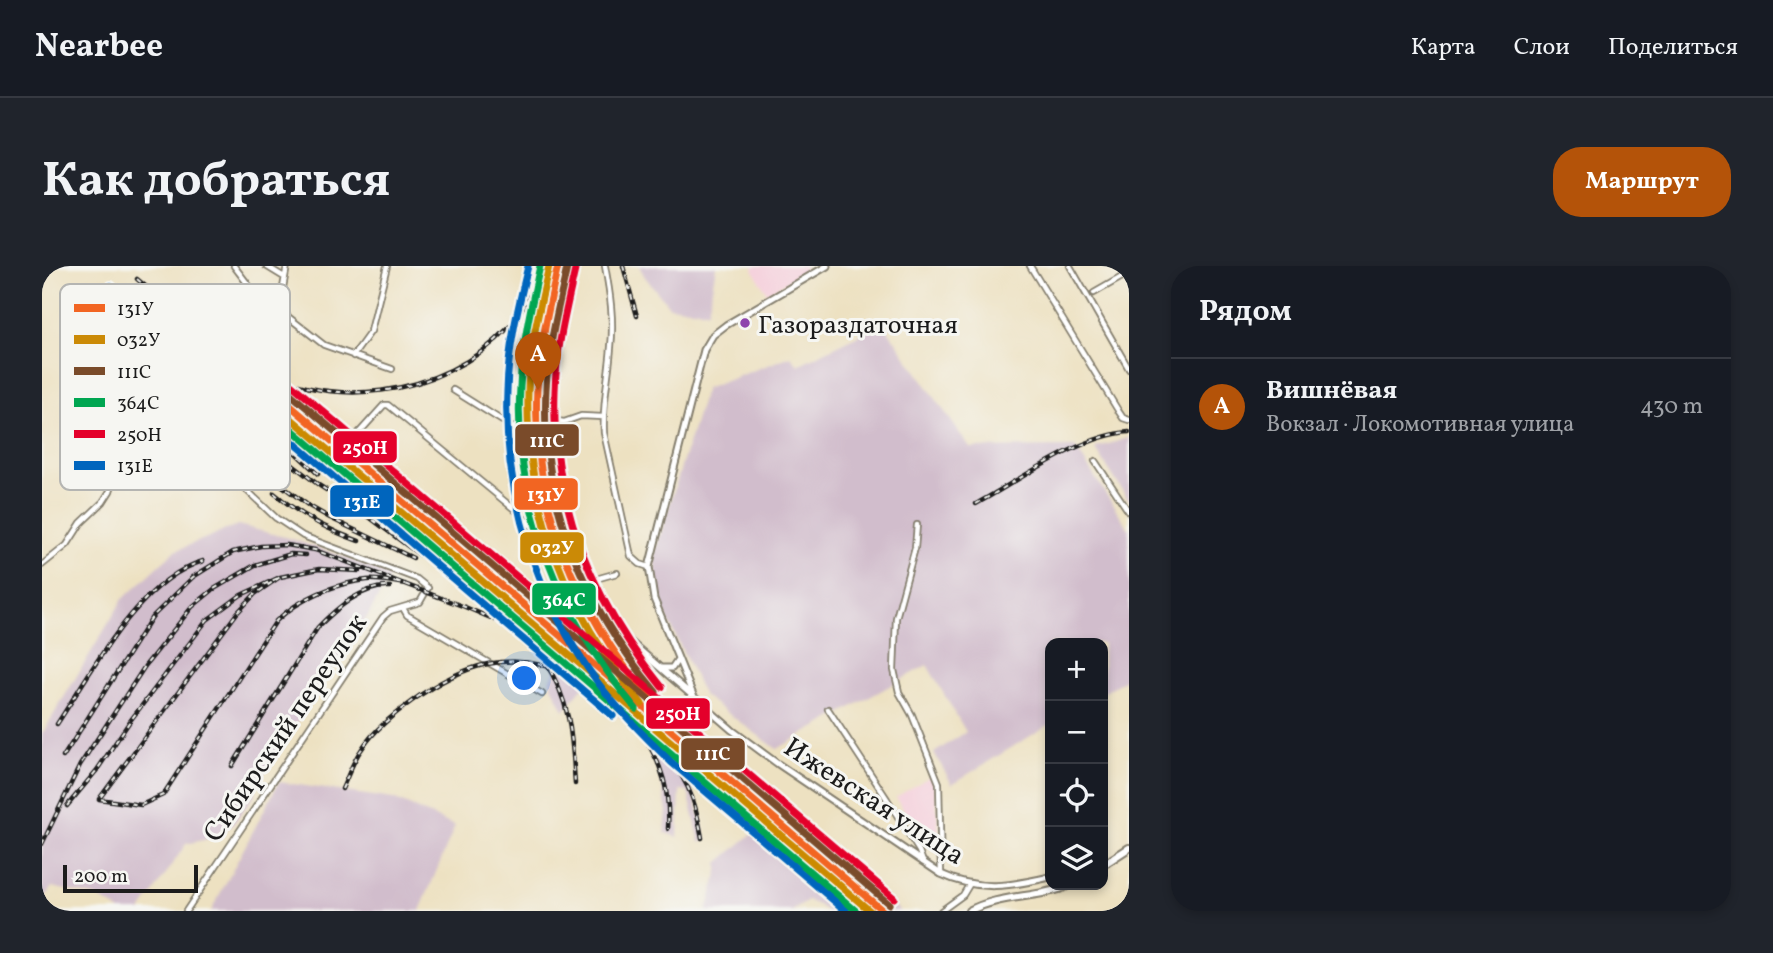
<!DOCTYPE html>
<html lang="ru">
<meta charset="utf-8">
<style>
body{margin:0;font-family:Vollkorn,serif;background:#20242c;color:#f1f3f6}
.controls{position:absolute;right:21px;bottom:21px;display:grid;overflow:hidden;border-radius:14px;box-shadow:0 4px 10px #0003}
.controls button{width:63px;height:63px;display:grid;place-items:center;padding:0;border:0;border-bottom:2px solid #363941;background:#171b24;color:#f1f3f6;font:35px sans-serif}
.scale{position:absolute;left:21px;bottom:18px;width:135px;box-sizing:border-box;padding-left:7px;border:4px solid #1c1c1c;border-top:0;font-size:19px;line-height:24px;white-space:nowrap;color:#1c1c1c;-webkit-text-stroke:5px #f6f6f2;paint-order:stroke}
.you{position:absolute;left:483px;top:413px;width:24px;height:24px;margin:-18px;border:5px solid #fff;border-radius:50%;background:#1a73e8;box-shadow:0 0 0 10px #1a73e833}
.badge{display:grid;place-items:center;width:46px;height:46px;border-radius:50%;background:#b45309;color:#fff;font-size:23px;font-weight:700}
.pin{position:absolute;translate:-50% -58px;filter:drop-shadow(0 2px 4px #0008)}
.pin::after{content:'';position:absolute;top:37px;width:24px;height:21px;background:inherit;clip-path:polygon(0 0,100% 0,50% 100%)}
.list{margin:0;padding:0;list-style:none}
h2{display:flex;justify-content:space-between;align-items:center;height:91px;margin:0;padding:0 28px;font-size:30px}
h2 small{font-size:23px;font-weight:400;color:#9ea1a6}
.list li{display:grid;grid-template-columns:46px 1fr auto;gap:21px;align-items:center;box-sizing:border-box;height:98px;padding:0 28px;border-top:2px solid #363941}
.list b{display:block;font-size:26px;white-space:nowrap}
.list p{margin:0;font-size:23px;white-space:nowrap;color:#9ea1a6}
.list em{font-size:23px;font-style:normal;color:#9ea1a6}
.icon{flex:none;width:38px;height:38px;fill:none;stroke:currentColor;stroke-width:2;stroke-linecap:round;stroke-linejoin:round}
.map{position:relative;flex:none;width:1087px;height:645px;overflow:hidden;border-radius:28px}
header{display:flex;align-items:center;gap:42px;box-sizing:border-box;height:98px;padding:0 35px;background:#171b24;border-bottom:2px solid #363941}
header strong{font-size:33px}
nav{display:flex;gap:38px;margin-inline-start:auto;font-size:24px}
.intro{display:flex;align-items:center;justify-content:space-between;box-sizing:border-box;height:168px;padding:0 42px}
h1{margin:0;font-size:49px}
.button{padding:18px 32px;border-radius:28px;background:#b45309;color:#fff;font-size:24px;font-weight:700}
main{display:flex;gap:42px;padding:0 42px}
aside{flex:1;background:#171b24;border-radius:28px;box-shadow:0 4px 10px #0003}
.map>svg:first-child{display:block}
</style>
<header>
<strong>Nearbee</strong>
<nav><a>Карта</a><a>Слои</a><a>Поделиться</a></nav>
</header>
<div class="intro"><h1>Как добраться</h1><a class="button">Маршрут</a></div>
<main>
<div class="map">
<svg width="1087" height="645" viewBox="0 0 1087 645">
<rect width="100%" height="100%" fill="#f6f6f2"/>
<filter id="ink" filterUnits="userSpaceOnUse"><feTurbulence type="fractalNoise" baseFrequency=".0143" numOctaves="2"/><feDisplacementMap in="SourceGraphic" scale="14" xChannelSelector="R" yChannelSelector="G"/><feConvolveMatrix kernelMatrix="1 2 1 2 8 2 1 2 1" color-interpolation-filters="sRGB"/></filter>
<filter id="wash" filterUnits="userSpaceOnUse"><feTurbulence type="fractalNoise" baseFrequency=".00686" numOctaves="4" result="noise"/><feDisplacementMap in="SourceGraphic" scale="28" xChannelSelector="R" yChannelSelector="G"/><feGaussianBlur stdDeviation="1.57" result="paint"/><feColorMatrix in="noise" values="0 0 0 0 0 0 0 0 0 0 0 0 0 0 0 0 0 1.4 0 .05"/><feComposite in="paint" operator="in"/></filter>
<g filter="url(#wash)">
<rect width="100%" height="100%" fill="#ede1c1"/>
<!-- built -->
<path fill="#f5cfdb" d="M712 0H762L764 4 725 27 711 3Z
M892 508 897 569 882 578 854 531Z"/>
<!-- industrial -->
<path fill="#d1bdcc" d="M597 0H674L666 45 627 40 603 11Z
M841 57 928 182 1033 181 1087 263V411L1061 427V377H1008V458L910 518 892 487 924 466 885 399 735 483 662 430 617 335 612 290 663 123 749 90 756 99Z
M1087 172V235L1053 182Z
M196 259 250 273 350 307 327 348 215 518 212 530 190 560 166 573 144 578 99 645H79L55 631 10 621 0 635V468L81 333 133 285Z
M548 342 597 418 635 455 802 599 859 645H785L776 639 766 635 750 645H665L676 606V597L711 567 747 593 660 518 656 521 648 514 664 573 658 576 646 526 638 524 636 571 623 567 625 545 617 506 609 488 593 464 542 420 522 444 507 414 532 376Z
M237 516 351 533 413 560 378 645H169Z"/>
</g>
<g filter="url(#ink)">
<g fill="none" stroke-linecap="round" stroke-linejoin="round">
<defs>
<path id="minor" d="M192 0 208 21 282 79 350 103
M224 0 242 11
M563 0C568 27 572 53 569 81 567 110 560 138 562 167L589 290 598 298 607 301
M988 0 1077 146 1081 152 1087 154
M1028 0 1087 103
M1052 27 1087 7
M160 51 201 82 214 87 217 83 216 76 232 38 240 27 245 0
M493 61 485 147 487 171 507 276 522 322
M77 65 144 87 155 145 168 172 171 183 193 213 234 252 261 270 375 313 386 322 378 336 348 345 341 351 144 645
M311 90 329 65 345 0
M411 124 486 171
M251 131 267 147 488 338 496 337 522 322 575 307
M503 153 522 156 539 150 561 151
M305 180 342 139H346L472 243 507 276
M1053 195 1087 246
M875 259 873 282 854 352 852 404 857 426 870 449 897 517 899 608
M0 299 25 279 39 257 61 236 68 225 85 170 98 157 109 154 132 159 170 183
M361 342 365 349 500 428
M786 443 845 533 877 585 881 596
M899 645 921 629 927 619"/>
<path id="tertiary" d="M522 0 507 75 504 108 503 153 507 197 523 272 531 290 556 337 569 356 593 380 690 464 736 498 899 608C937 626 969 620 1008 611
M620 402H630L636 393
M651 429 612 333 607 301 662 84 671 69 684 59 785 0"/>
<path id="secondary" d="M1061 599 1087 582
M927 645C958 628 996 633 1028 619"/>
</defs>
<!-- minor casing -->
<use href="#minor" stroke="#847e6e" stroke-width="8"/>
<!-- tertiary casing -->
<use href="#tertiary" stroke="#847e6e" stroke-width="9"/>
<!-- secondary casing -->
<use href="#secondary" stroke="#847e6e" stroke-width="10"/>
<!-- minor -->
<use href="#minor" stroke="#fff" stroke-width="4.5"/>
<!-- tertiary -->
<use href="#tertiary" stroke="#fff" stroke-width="5"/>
<!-- secondary -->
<use href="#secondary" stroke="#fff" stroke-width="6"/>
<defs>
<path id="rail" d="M581 0 595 50
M95 13 314 198 624 466
M201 93C280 149 402 132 467 61 482 44 492 21 501 0
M166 114 171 144 184 165 204 190 231 213 267 240 288 252 371 292
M181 138 243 193 278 220 327 251 424 324 462 349
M243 177 276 208
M232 227C258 249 285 264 317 275
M934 238C976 215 1039 169 1087 166
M238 311 213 328 195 347 57 533 99 539 121 529 234 355C257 333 293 317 325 314 337 313 351 316 363 318
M503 396C529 436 530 471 533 518
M540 411 818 645
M15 458C50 405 97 314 161 295
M599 468C621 497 628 527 626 563
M21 491 110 351 151 311 191 286 219 280 245 279 273 284 423 341 451 353 491 374 545 416
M628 496C649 517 655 544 660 572
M190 500 276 361C294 343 320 319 348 321
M300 523C306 510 311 495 319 484 332 464 351 449 370 435 421 398 470 381 531 410
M25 540 55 504 88 455 165 354 199 329 238 311 277 303 318 305
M0 578 38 499 103 400 150 341 172 323 213 299 249 288 264 289"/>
</defs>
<!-- rail casing -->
<use href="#rail" stroke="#1c1c1c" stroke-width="4.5"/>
<!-- rail -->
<use href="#rail" stroke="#f6f6f2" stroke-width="2" stroke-dasharray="5" stroke-linecap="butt"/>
<defs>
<path id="rail-1" d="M516 0C507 40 498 80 495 122 489 238 534 344 607 432
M136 44 841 645"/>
<path id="rail-2" d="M507 0C498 41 487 83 486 126 483 245 525 347 600 438
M130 51 828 645"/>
<path id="rail-3" d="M525 2C516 42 506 82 504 123 498 237 542 340 614 426
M142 37 847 638"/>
<path id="rail-4" d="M498 0C489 40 480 80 478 121 471 241 518 352 594 443
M125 57 814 645"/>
<path id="rail-5" d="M533 4C524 44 514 84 513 125 509 238 550 335 620 421
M147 31 852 632"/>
<path id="rail-6" d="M486 0C476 41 466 83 465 125 461 228 495 336 557 418 578 446 604 472 629 496L804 645
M69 20 571 450"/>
</defs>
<!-- rail-1 casing -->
<use href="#rail-1" stroke="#f6f6f2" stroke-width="12"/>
<!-- rail-2 casing -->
<use href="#rail-2" stroke="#f6f6f2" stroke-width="12"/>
<!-- rail-3 casing -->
<use href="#rail-3" stroke="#f6f6f2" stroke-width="12"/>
<!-- rail-4 casing -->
<use href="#rail-4" stroke="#f6f6f2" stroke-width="12"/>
<!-- rail-5 casing -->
<use href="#rail-5" stroke="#f6f6f2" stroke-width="12"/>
<!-- rail-6 casing -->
<use href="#rail-6" stroke="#f6f6f2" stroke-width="12"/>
<!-- rail-1 -->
<use href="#rail-1" stroke="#f26522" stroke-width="7"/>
<!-- rail-2 -->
<use href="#rail-2" stroke="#cb8a06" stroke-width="7"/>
<!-- rail-3 -->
<use href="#rail-3" stroke="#7a4b2a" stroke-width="7"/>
<!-- rail-4 -->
<use href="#rail-4" stroke="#00a651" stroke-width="7"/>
<!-- rail-5 -->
<use href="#rail-5" stroke="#e4002b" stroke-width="7"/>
<!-- rail-6 -->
<use href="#rail-6" stroke="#0065bd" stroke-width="7"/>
</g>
</g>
<!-- markers -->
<circle fill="#8e44ad" stroke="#f6f6f2" stroke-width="2.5" cx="703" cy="57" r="6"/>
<g text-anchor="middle" stroke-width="6" stroke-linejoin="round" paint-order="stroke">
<!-- bus labels -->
<g font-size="26" fill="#1c1c1c" stroke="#f6f6f2" text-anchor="start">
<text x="716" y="67">Газораздаточная</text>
</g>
<!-- street labels -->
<g font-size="28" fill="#1c1c1c" stroke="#f6f6f2">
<text transform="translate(242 461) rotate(-56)" y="10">Сибирский переулок</text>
<text transform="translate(833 534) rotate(33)" y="10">Ижевская улица</text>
</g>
</g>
<!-- legend -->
<rect x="18" y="18" width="230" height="206" rx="10" fill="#f6f6f2" stroke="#b5b5b2" stroke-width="2"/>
<rect x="32" y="38" width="31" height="8" fill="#f26522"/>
<rect x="32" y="69" width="31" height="9" fill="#cb8a06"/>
<rect x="32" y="101" width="31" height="8" fill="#7a4b2a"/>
<rect x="32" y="132" width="31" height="9" fill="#00a651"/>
<rect x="32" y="164" width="31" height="8" fill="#e4002b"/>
<rect x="32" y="195" width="31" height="9" fill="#0065bd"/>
<g font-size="19" fill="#1c1c1c">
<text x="75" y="49">131У</text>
<text x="75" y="80">032У</text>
<text x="75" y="112">111С</text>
<text x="75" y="143">364С</text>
<text x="75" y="175">250Н</text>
<text x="75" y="206">131Е</text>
</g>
<g stroke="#f6f6f2" stroke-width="2.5">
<rect x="472" y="157" width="66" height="34" rx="7" fill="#7a4b2a"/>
<rect x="290" y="164" width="66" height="34" rx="7" fill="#e4002b"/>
<rect x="471" y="211" width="66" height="34" rx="7" fill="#f26522"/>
<rect x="287" y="218" width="66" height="34" rx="7" fill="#0065bd"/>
<rect x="477" y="265" width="66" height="33" rx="7" fill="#cb8a06"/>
<rect x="489" y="316" width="66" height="34" rx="7" fill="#00a651"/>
<rect x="603" y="431" width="66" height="33" rx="7" fill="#e4002b"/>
<rect x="638" y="471" width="66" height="34" rx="7" fill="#7a4b2a"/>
</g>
<g font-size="19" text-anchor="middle" font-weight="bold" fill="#fff">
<text x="505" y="181">111С</text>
<text x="323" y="188">250Н</text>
<text x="504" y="235">131У</text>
<text x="320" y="242">131Е</text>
<text x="510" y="288">032У</text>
<text x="522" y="340">364С</text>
<text x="636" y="454">250Н</text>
<text x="671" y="494">111С</text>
</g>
</svg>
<div class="controls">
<button>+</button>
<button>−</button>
<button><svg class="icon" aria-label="locate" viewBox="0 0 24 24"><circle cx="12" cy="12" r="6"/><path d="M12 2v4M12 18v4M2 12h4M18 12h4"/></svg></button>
<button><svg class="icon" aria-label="layers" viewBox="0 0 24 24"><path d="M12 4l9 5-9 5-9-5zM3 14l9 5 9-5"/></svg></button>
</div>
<div class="scale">200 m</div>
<div class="you"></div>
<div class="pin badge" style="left:496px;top:124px">A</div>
</div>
<aside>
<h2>Рядом<small></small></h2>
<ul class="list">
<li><span class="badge">A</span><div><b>Вишнёвая</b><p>Вокзал · Локомотивная улица</p></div><em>430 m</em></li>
</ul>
</aside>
</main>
